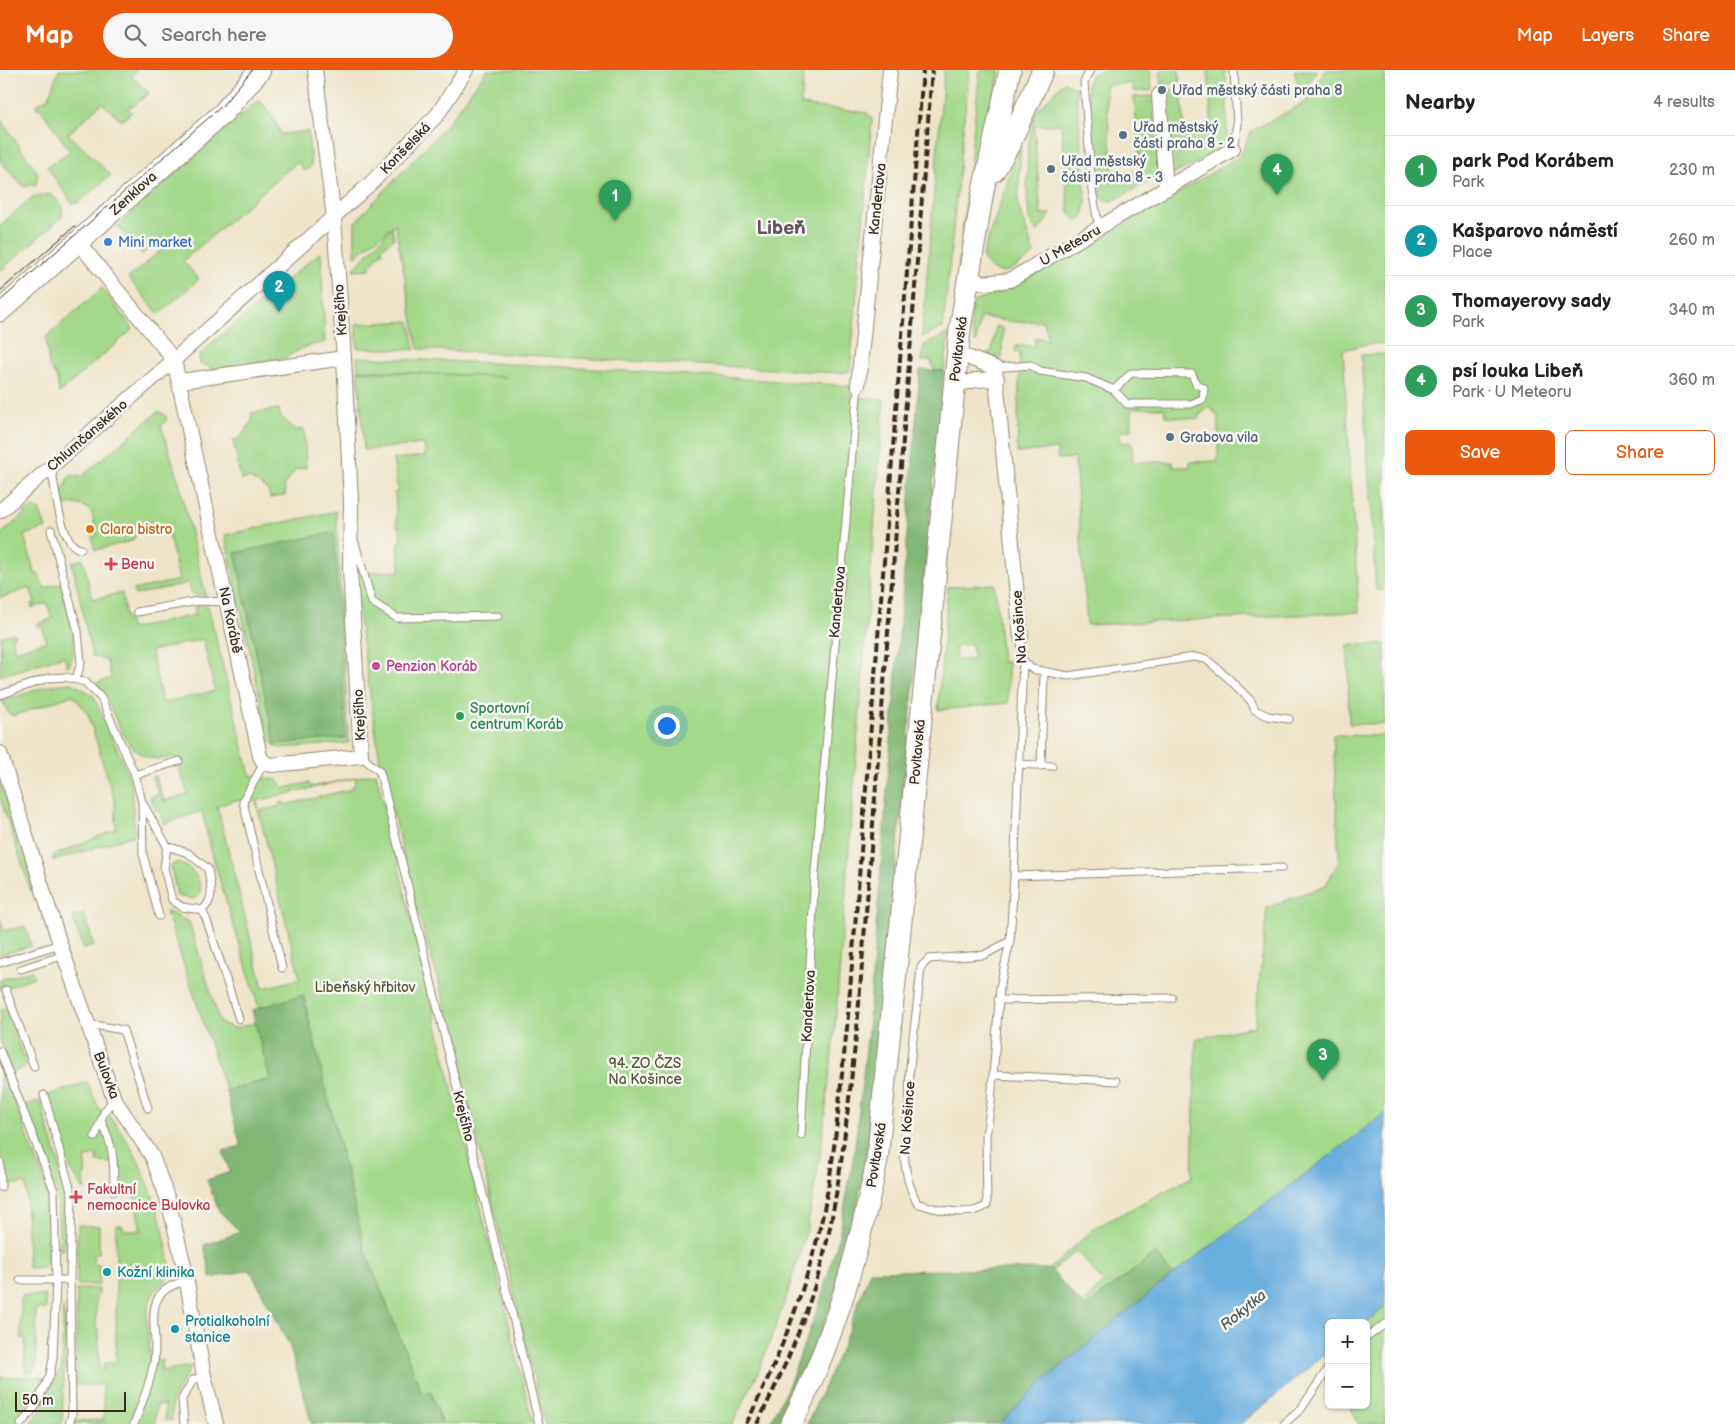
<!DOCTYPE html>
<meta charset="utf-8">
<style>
body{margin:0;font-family:"Balsamiq Sans",sans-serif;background:#f6f6f6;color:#222}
.controls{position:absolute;right:15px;bottom:15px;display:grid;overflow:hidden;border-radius:8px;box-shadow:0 1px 4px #0004}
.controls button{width:45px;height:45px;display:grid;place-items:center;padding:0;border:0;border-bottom:1px solid #e0e0e0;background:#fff;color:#222;font:25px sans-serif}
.scale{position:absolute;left:15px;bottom:12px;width:111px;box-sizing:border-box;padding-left:5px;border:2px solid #3b2a1e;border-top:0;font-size:14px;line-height:18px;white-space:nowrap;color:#3b2a1e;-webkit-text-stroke:4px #f6f6f2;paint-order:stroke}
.you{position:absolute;left:666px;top:655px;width:18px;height:18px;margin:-12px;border:4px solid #fff;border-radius:50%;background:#1a73e8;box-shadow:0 0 0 8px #1a73e833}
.badge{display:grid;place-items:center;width:32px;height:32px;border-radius:50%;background:#ea580c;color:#fff;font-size:16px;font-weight:700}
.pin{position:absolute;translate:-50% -41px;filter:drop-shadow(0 1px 2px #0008)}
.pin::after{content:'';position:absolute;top:26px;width:18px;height:15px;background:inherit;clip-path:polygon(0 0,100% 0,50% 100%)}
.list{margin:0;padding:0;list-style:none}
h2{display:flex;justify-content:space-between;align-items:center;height:65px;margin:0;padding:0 20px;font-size:21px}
h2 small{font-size:16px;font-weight:400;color:#767676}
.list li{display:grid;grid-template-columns:32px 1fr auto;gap:15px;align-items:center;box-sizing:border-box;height:70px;padding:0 20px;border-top:1px solid #e0e0e0}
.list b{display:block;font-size:19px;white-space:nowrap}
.list p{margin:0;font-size:16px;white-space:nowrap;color:#767676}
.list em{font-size:16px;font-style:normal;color:#767676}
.actions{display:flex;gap:10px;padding:15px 20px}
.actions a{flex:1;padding:11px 0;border:1px solid #ea580c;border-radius:8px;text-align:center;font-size:18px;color:#ea580c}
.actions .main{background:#ea580c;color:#fff}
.icon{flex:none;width:28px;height:28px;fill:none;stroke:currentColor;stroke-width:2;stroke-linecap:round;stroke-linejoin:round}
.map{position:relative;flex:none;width:1385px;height:1354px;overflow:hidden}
header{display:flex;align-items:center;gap:30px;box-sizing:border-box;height:70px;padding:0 25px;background:#ea580c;color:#fff}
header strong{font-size:24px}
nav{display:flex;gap:28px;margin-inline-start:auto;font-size:18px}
.search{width:350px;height:45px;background:#f6f6f6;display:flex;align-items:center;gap:12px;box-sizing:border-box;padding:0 18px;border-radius:28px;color:#767676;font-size:19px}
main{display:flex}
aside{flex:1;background:#fff}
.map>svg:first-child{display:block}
</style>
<header>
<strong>Map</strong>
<div class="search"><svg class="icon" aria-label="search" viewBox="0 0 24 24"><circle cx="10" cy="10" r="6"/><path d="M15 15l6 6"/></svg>Search here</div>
<nav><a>Map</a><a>Layers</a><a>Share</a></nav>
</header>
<main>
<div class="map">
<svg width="1385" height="1354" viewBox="0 0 1385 1354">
<rect width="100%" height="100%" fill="#f6f6f2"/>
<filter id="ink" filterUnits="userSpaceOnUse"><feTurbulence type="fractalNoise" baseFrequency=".02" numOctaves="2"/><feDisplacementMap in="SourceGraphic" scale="10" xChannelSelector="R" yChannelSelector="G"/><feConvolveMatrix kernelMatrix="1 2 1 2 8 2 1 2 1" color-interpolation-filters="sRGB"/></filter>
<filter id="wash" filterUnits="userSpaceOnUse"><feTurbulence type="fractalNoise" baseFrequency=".0096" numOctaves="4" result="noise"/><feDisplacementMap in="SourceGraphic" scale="20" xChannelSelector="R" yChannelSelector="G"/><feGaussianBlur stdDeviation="1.12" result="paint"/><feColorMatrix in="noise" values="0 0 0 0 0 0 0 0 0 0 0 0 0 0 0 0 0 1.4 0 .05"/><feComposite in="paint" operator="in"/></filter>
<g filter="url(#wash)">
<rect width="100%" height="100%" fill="#eee4c9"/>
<!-- green -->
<path fill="#a2d888" stroke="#6e8153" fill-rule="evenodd" d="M59 0H137L131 6 149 23 132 37 130 35 128 38 132 42 122 51 102 33 68 64 111 105 78 133H72L47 97 70 81 40 38 37 39V34L48 28Z
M487 0H804L801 35 867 43 872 49 850 301 841 303 418 279 395 154 355 186V152L444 58Z
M944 0H969L943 258 922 267Z
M980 0H1000L961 200 958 201Z
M1102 0H1150L1152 20 1134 22 1132 13 1105 15 1113 104 1141 102 1134 27 1152 26 1159 106 1112 131 1105 130 1097 125 1087 14 1091 5Z
M1160 0H1179L1180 13 1162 14Z
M1208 0H1225L1227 21V67C1218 85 1191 95 1174 104L1171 103 1164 20 1181 19 1185 63 1212 61Z
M1294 0H1318L1301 25Z
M1326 0H1385V273L1367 274 1343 280 1359 542 1087 555 1075 388 1058 389 1057 379 1017 383 1020 283 1015 282 1016 276H1035V268H1043L1047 272V260L1042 251 1015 252 980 247 976 273 971 260 972 232 1000 223 1115 161 1241 85 1251 61 1306 32ZM1132 338H1164L1165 346 1199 349V344H1202L1206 338H1212L1215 344H1218V391L1190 392 1189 397H1173V392H1133L1132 373 1120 372V361L1132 360Z
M1064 12 1076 18 1086 131 1083 148 1077 151 1069 143 1061 54 1034 56 1041 145 1051 144 1037 162 1029 149 1027 128 1028 76 1035 43Z
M260 31 273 47 281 64 308 61 311 96 305 101 297 92 183 191 199 209 159 244 128 208 168 174 160 167 142 184 117 156 256 32Z
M0 49 38 103 36 114 24 117 0 91Z
M1021 73 1018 135 1034 184C1014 199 997 215 982 186Z
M50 124 62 135V147L0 201V156L32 127Z
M392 157 394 168 381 179 383 181 370 195V199L353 200Z
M319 183H321L325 272 302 278 285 288 210 300V296L200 294 199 286 210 275Z
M102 218 133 259 59 323 57 308 49 296 46 267Z
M410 251 415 280 357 278 356 254Z
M996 256 1003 259 1002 288 989 286 987 283 992 281Z
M949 263 944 301H934L931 290 922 291 924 275Z
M1385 284V520H1376L1361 285Z
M357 287 534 295 853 316 851 327 884 329 835 957 821 1080 807 1159 786 1228 758 1303 732 1354H545L445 933 412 822 379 685 353 508 357 503 400 501 398 472H401L400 457H397L395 422 398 421 393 389 425 386 424 374 364 380 358 301 506 307 358 300Z
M279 339 280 346 296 360 304 359 306 398 296 399 284 415 286 425 270 428 268 420 250 408 241 410 233 370 240 368 252 351 251 343Z
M159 341 166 346V351L161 355 179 412 206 526 192 524 188 513 135 525 133 520 179 510 169 465 146 450 132 471 95 480 92 467 97 466 92 443 86 437 71 433 65 437 61 419 67 414V409L72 405 81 407Z
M32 437 39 439 46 458 24 465 35 504H39L44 518 61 513C66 536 82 577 68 597L64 586 0 606 1 566 14 563 15 566 11 567 16 581 46 571 42 556 38 557 37 554 52 549 47 533 32 538 31 534 35 533 30 518 0 528V465Z
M336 441 349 673 278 678 269 670 225 465Z
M83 489 92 529 122 523 126 550H128L131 559 195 545V535L208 536 250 705 278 710 284 718 309 713 312 717 376 703 533 1354H442L431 1321 422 1323 365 1180 303 925 259 938C240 872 216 808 202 741L163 754 160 739 156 741 150 727 159 724 152 707 155 706 164 731 188 724 175 687C169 687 163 690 156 689 121 686 115 636 97 613L111 608 107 591 92 586 72 492ZM203 569 215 621 162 633 151 581ZM355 708 356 714 352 716V719L285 735 284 732 279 733 280 736 259 741 257 731ZM236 730 256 731 300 909 263 918 217 736Z
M995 514 1002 592H1008V633L938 640 948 517ZM972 574 973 589 956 590 955 576Z
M1385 574V654H1349L1348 575Z
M72 613 93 625 122 690 131 714 135 765 53 791V786L116 759 115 732 88 644 73 625 13 646 8 643 3 631 51 615Z
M1333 665 1385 666V1043L1274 1130 1172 1205 1156 1183 1084 1238 1081 1235 1104 1213 1076 1181 1051 1202 1050 1199 1095 1158 1192 1107 1196 969 1255 956 1267 838 1326 815 1339 791Z
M0 711 36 819 31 821 0 727Z
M177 792C191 797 202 808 200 824L194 829 177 826 171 796Z
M166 841 189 852 220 953 235 958 255 953 270 1009 226 1021Z
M84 844 94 876 83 879 73 847Z
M0 849 4 861 25 856 31 876 0 885Z
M31 900 34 907 0 920V910Z
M5 938 27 996 12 1002 0 970V940Z
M0 994 44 1110 48 1131 47 1193 43 1198H28L26 1114H0Z
M87 1012 101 1043H107C144 1087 164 1148 171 1203 166 1210 160 1215 155 1221 141 1240 150 1267 150 1288L162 1290 161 1301 191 1296 172 1331V1350H165V1335H156L155 1354H75L76 1351 104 1350 103 1315H76L77 1219H99V1224H96V1258L99 1259V1298L104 1300V1293H116V1155H122L124 1160H141L134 1125 120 1124V1093L97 1092V1085L86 1087 84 1120 71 1100 46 1026Z
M40 1031 60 1096 65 1124 64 1180H60L57 1122 23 1035Z
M78 1155 99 1156V1183L94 1184V1194L99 1195V1215H77Z
M45 1225 46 1239H36V1296L32 1302H25V1268H21V1226Z
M1385 1237V1354H1358L1350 1335H1366L1365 1253Z
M63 1238 66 1257 62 1354H29L39 1343 62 1296Z
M0 1307H43L30 1333 13 1354H0Z"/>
<!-- forest -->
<path fill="#81b874" stroke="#5e7149" d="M920 300 944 301 869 1069C860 1119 853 1170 837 1218 821 1265 800 1310 777 1354H769L788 1317 818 1238 839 1167 854 1085 868 960Z
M334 462 346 668 275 674 235 483Z
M303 925 365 1180 422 1323 431 1321 442 1354H312L289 1274 250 1200 211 1208 204 1175 240 1162 219 1141 207 1110 230 1102 223 1081 241 1076 226 1021 270 1009 252 940Z
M1156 1183 1172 1205 1065 1293 1000 1354H807L843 1275 870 1201 1050 1199 1085 1238Z"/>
<!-- water -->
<path fill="#69afdf" stroke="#526c7e" d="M1385 1043V1237L1365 1253H1329V1281L1241 1354H1000C1036 1315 1078 1282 1119 1248 1205 1177 1297 1112 1385 1043Z"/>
</g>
<g filter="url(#ink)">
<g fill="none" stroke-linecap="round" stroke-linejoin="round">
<defs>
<path id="lane" d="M1090 0 1084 12 1092 120 1099 158
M1233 79 1237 54 1234 0
M995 298 1031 295 1040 301 1086 308 1114 320 1127 334H1191L1203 329 1204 318 1196 314 1192 304 1131 303 1114 320
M51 397C55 415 60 477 81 479
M51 460 78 562 81 593 76 609
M355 473 372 532 397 548 498 546
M137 542 198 531 227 532
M1021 567 1023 591 1014 806 1282 798
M1023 591 1032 599 1068 606 1194 587 1206 589 1227 607 1251 631 1255 640 1268 646 1289 649
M0 625 48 608 66 607 85 612 101 628 135 705 142 732 143 784 159 846
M361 686 380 702 539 1354
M264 693 243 731 282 898
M1019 694 1052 696
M1041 696 1044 601
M135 705 179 691
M142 732 167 776 164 798 172 830 182 837 202 840 207 851 239 949
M167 776 188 783 208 799C210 815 216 829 202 840
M1010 871 984 885 929 889 921 897C918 931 913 964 910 997 909 1009 910 1020 909 1032 904 1071 899 1097 917 1133 936 1140 970 1148 987 1135L986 1066 991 1032 1000 917 1010 871 1014 806
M0 893 60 874
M21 899 64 885
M6 920 34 997
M998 930 1172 928
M88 954 123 960 148 1038
M0 981 54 1120 56 1210 53 1288 50 1305 35 1337 21 1354
M993 1005 1116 1011
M44 1025 72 1125 70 1210
M101 1051C114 1076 114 1093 114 1121
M801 1065 815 801 858 315
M95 1067 104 1042 114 1029
M0 1092 1 1117
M20 1210H70L72 1345 69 1354
M1366 1268 1385 1254
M134 1354C142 1333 150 1314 154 1292 160 1258 137 1221 187 1211
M184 1354 182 1329 193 1310 204 1306
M1284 1354 1301 1339 1329 1297"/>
<path id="street" d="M1159 25 1166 119
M78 172 174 290 260 686 264 693 272 695 361 686 350 499 351 433 344 288 334 148 315 0
M968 208 984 213 1010 210 1233 79
M957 283 995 298 1021 567
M181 311 344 288
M858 315 890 0
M953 316 976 310 997 309
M0 441 174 290 371 113 438 44 466 0
M0 683 60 874 114 1029 152 1086 168 1130 184 1196 204 1306 216 1354"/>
<path id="primary" d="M994 101 1009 75 1043 0
M0 241 224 42 260 0
M791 1354C834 1271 858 1183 877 1091L960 259 983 121 1010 0"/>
</defs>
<!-- lane casing -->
<use href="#lane" stroke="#948774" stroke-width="9"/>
<!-- street casing -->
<use href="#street" stroke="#948774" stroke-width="16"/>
<!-- primary casing -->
<use href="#primary" stroke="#948774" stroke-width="23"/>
<!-- lane -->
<use href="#lane" stroke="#fff" stroke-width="7"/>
<!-- street -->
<use href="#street" stroke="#fff" stroke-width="14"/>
<!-- primary -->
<use href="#primary" stroke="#fff" stroke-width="21"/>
<!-- tram -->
<path stroke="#3b2a1e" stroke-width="1" d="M0 221 75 156
M0 231 222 36 252 0"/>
<!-- rail -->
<path stroke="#3b2a1e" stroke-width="4" stroke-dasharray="8 4" stroke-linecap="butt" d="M746 1354C777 1293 802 1229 819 1162 835 1096 839 1026 847 958L923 0
M757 1354C787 1294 815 1229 829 1162 843 1095 849 1026 857 958L932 0"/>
</g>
</g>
<!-- markers -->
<g fill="#5c6f8a" stroke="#f6f6f2" stroke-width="2">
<circle cx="1162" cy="20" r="5"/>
<circle cx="1123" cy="65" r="5"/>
<circle cx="1051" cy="99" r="5"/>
<circle cx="1170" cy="367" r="5"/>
</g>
<circle fill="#3f7fe0" stroke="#f6f6f2" stroke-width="2" cx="108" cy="172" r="5"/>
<circle fill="#e8710a" stroke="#f6f6f2" stroke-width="2" cx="90" cy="459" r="5"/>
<g fill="#e0444e" stroke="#f6f6f2" stroke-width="2">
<path d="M108.5 486.5h5v5h5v5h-5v5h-5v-5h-5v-5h5z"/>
<path d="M73.5 1119.5h5v5h5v5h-5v5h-5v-5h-5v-5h5z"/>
</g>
<circle fill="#d1479c" stroke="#f6f6f2" stroke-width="2" cx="376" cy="596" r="5"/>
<circle fill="#2e9e5b" stroke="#f6f6f2" stroke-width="2" cx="460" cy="646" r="5"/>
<g fill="#0f9aa8" stroke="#f6f6f2" stroke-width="2">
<circle cx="107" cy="1202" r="5"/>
<circle cx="175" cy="1259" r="5"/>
</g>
<g text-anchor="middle" stroke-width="5" stroke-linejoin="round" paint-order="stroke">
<!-- service labels -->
<g font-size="14" fill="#4e5e75" stroke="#f6f6f2" text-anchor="start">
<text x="1172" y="25">Uřad městský části praha 8</text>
<text x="1133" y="62">Uřad městský<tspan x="1133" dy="16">části praha 8 - 2</tspan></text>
<text x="1061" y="96">Uřad městský<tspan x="1061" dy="16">části praha 8 - 3</tspan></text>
<text x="1180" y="372">Grabova vila</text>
</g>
<!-- street labels -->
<g font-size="14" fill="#3b2a1e" stroke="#f6f6f2">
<text transform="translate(405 78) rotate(-46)" y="5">Konšelská</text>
<text transform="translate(133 123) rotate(-42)" y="5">Zenklova</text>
<text transform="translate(877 129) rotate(-84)" y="5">Kandertova</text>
<text transform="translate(1070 175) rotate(-30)" y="5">U Meteoru</text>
<text transform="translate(340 240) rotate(-94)" y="5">Krejčího</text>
<text transform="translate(958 279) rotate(-83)" y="5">Povltavská</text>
<text transform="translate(87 365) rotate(-41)" y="5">Chlumčanského</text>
<text transform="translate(837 532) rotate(-85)" y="5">Kandertova</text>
<text transform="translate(231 550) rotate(78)" y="5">Na Korábě</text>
<text transform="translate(1019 557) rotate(-94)" y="5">Na Košince</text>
<text transform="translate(359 645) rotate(-93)" y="5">Krejčího</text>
<text transform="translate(917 682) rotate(-85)" y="5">Povltavská</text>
<text transform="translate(808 936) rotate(-87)" y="5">Kandertova</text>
<text transform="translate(107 1005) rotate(69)" y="5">Bulovka</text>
<text transform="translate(464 1046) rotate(76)" y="5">Krejčího</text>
<text transform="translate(907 1048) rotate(-86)" y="5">Na Košince</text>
<text transform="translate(876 1085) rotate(-81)" y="5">Povltavská</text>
</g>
<!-- shop labels -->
<g font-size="14" fill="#366cbe" stroke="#f6f6f2" text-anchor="start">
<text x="118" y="177">Mini market</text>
</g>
<!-- food labels -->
<g font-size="14" fill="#c56008" stroke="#f6f6f2" text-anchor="start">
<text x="100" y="464">Clara bistro</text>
</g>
<!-- health labels -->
<g font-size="14" fill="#be3a42" stroke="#f6f6f2" text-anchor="start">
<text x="121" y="499">Benu</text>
<text x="87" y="1124">Fakultní<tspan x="87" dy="16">nemocnice Bulovka</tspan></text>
</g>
<!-- hotel labels -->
<g font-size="14" fill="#b23c85" stroke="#f6f6f2" text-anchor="start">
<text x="386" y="601">Penzion Koráb</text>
</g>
<!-- leisure labels -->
<g font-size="14" fill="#27864d" stroke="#f6f6f2" text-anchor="start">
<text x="470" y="643">Sportovní<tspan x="470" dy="16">centrum Koráb</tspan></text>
</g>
<!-- park labels -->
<g font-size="14" fill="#555638" stroke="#f6f6f2">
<text x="365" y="922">Libeňský hřbitov</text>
<text x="645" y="998">94. ZO ČZS<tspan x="645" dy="16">Na Košince</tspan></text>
</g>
<!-- culture labels -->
<g font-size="14" fill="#0d838f" stroke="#f6f6f2" text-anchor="start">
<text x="117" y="1207">Kožní klinika</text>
<text x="185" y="1256">Protialkoholní<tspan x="185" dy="16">stanice</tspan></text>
</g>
<!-- water labels -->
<g font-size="15" font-style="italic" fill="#4b5962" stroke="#f6f6f2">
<text transform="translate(1243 1240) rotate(-39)" y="5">Rokytka</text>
</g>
<!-- district labels -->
<g font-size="19" font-weight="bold" fill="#65525b" stroke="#f6f6f2">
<text x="781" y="164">Libeň</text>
</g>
</g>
</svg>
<div class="controls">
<button>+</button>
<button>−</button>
</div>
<div class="scale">50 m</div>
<div class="you"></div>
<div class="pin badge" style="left:615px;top:151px;background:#2e9e5b">1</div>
<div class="pin badge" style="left:279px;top:242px;background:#0f9aa8">2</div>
<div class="pin badge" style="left:1323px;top:1010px;background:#2e9e5b">3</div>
<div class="pin badge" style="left:1277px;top:125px;background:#2e9e5b">4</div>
</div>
<aside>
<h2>Nearby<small>4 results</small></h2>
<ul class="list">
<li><span class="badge" style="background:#2e9e5b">1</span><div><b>park Pod Korábem</b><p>Park</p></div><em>230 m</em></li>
<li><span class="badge" style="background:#0f9aa8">2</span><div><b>Kašparovo náměstí</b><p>Place</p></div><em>260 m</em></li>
<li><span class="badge" style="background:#2e9e5b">3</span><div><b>Thomayerovy sady</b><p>Park</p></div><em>340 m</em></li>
<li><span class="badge" style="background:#2e9e5b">4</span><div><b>psí louka Libeň</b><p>Park · U Meteoru</p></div><em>360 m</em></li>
</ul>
<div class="actions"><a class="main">Save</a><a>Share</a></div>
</aside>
</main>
